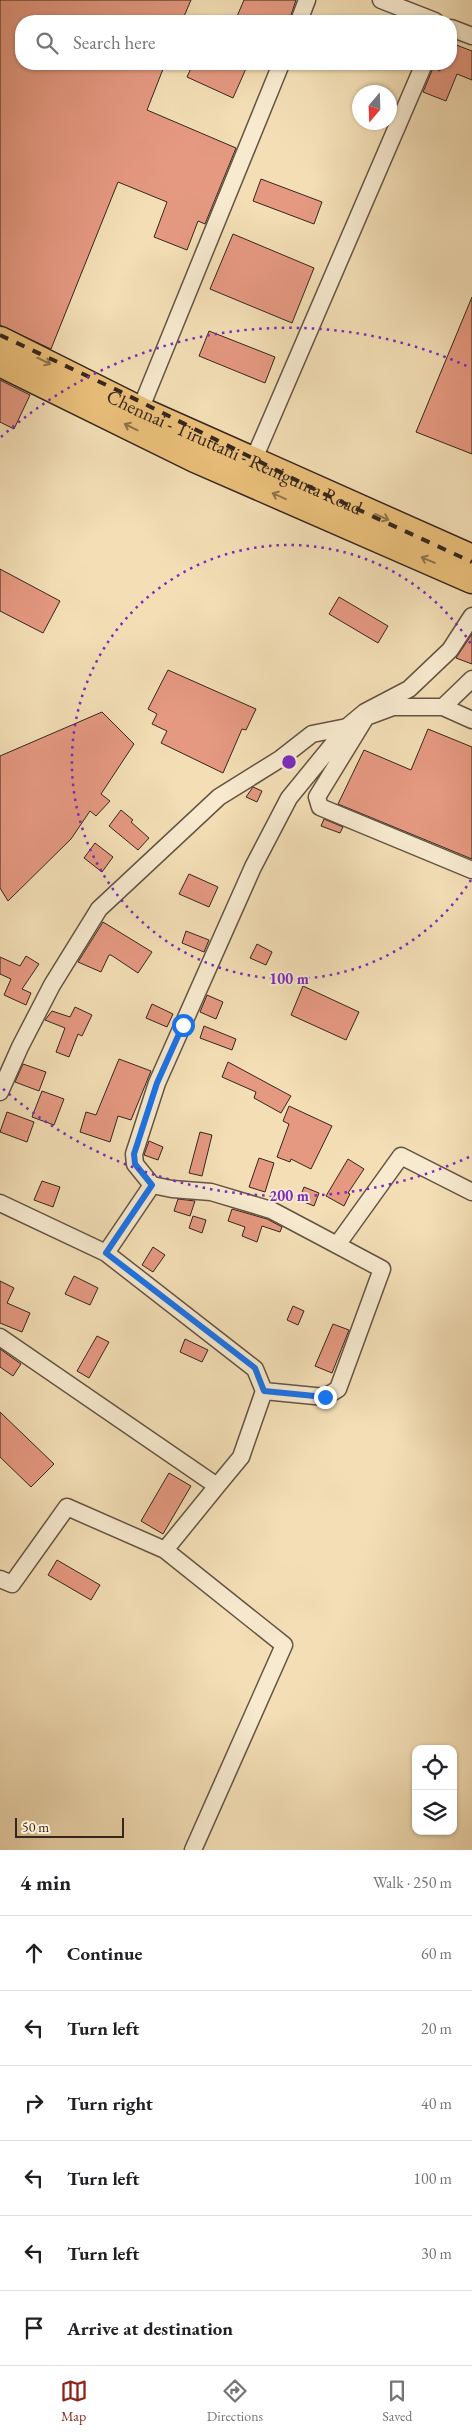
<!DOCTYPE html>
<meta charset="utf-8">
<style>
body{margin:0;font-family:"EB Garamond",serif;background:#f6f6f6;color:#202124}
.controls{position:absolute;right:15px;bottom:15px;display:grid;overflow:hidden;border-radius:10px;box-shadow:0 1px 4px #0004}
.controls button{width:45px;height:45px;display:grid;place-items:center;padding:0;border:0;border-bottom:1px solid #e0e0e0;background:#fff;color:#202124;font:25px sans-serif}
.compass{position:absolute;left:352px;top:85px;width:45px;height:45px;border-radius:50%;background:#fff;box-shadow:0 1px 4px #0004;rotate:199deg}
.scale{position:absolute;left:15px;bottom:12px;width:109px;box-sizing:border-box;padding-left:5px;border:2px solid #35261e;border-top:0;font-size:14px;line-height:18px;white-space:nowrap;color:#35261e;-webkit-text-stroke:4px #f7eacf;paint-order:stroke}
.stop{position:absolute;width:15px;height:15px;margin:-11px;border:4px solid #1a73e8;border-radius:50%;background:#fff}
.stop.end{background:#1a73e8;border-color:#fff;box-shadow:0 1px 5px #0008}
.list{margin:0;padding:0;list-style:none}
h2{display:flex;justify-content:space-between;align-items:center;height:65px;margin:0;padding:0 20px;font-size:21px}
h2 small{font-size:16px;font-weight:400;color:#757577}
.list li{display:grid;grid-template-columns:32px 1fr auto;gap:15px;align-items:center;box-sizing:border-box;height:75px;padding:0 20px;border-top:1px solid #e0e0e0}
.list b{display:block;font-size:19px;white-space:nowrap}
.list em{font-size:16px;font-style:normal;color:#757577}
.icon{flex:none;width:28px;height:28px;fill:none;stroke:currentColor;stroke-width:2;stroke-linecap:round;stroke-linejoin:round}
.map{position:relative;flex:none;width:472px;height:1850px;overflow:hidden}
.search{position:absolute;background:#fff;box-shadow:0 1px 4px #0004;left:15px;right:15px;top:15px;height:55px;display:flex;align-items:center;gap:12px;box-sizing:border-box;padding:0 18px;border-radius:20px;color:#757577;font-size:19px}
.sheet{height:515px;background:#fff}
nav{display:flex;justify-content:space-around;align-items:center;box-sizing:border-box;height:70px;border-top:1px solid #e0e0e0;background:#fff;font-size:14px;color:#757577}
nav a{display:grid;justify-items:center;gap:2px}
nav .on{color:#8f2418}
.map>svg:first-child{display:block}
</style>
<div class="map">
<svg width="472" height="1850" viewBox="0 0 472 1850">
<rect width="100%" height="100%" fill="#f3deb5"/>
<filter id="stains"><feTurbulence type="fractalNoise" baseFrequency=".004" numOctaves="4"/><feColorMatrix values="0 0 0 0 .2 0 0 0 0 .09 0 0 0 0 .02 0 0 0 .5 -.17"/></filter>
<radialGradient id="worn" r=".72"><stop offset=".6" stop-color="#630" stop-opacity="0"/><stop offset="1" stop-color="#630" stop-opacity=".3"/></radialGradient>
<!-- building -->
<path fill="#e59981" stroke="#35261e" d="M0 0H191L182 21H21V64H165L147 110 236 148 205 224 198 221 187 250 154 237 167 202 118 182 51 349 0 325Z
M244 0H296L289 21H235Z
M451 43 472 51V80L457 74 446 101 423 92 433 68 440 71 443 64H451Z
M193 64H248L233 98 187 77Z
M261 179 322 202 314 224 253 201Z
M233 234 314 268 292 323 210 289Z
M472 297V454L416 432Z
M209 331 275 357 265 383 199 356Z
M0 380 30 395 14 429 0 422Z
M0 569 60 601 43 633 0 611Z
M339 597 388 626 378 643 329 614Z
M472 634V664L456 658Z
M168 670 256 709 246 730 242 729 223 773 161 743 167 731 152 724 157 714 148 709Z
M102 712 134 744 101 794 110 801 96 816 90 811 71 839 8 901 0 888V756Z
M428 729 472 747V859L338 804 364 750 411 770Z
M253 787 262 791 257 802 246 797Z
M121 810 133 820 131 822 149 838 138 850 109 826Z
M324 819 343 827 340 833 321 826Z
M95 843 113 857 102 872 84 858Z
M189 874 218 887 209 907 179 894Z
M103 922 152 952 138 973 111 955H109L101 972 78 962Z
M186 931 209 940 204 952 182 943Z
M257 944 272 952 266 965 250 958Z
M26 956 39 964 22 989 31 993 26 1005 4 995 11 979 0 974V957L20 966Z
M303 986 359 1012 346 1040 291 1015Z
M207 995 223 1002 216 1019 200 1012Z
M152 1004 173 1014 167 1027 146 1018Z
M75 1007 92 1015 82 1036 78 1034 69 1057 56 1052 65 1028 45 1020 52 1011 70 1017Z
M204 1026 236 1039 232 1050 200 1038Z
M119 1059 151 1071 131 1120 118 1116 110 1142 80 1132 86 1112 96 1115Z
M228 1062 291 1096 281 1113 254 1098 256 1092 222 1077Z
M23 1064 46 1072 39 1091 15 1082Z
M42 1091 64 1099 54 1125 32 1117Z
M289 1106 332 1126 311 1169 291 1159 290 1162 277 1157 289 1124 283 1121Z
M7 1112 34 1122 27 1142 0 1132Z
M200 1132 212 1135 202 1176 189 1173Z
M149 1141 163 1147 158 1160 144 1155Z
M259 1158 274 1163 265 1192 249 1187Z
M348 1159 364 1169 348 1193 350 1194 344 1206 326 1196Z
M42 1181 60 1187 53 1207 34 1200Z
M304 1187 319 1193 314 1206 299 1200Z
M178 1199 195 1201 190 1216 174 1211Z
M232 1209 267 1219 282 1227 280 1232 262 1226 257 1242 242 1236 245 1227 228 1221Z
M193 1216 206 1220 202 1233 189 1228Z
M153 1247 165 1255 153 1272 142 1265Z
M74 1276 98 1288 90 1305 65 1294Z
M0 1281 14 1288 7 1303 30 1313 22 1332 0 1323Z
M293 1306 304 1311 298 1325 287 1320Z
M333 1324 349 1330 332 1373 315 1366Z
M97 1336 109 1342 89 1378 77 1371Z
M185 1339 208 1350 202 1362 180 1352Z
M0 1349 21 1364 13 1376 0 1367Z
M0 1412 54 1464 31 1487 0 1457Z
M169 1473 191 1486 163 1534 141 1521Z
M57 1560 100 1585 91 1600 48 1575Z"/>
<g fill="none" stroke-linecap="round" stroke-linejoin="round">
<defs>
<path id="street" d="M381 0 435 21
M299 21 307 0
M451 28 472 36
M140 410 281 64
M253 461 424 64
M443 707 472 679
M472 720 443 707H393L366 717 317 797 320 807 472 870
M0 1092 20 1047 52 985 99 909 219 797 280 759 312 734 347 727
M152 1185 172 1189 211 1192 271 1210 337 1245
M0 1203 106 1253 255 1369 264 1391 241 1457 217 1486
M106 1253 152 1185 135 1164 134 1154 157 1083 253 867 289 798 347 727 365 712 409 689 450 650 472 616
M0 1337 217 1486 165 1550
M264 1391 325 1397 338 1389 382 1269 337 1245 401 1156 472 1192
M0 1579 12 1584 67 1507 165 1550 284 1645 193 1850"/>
<g id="primary">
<path id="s1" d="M0 340 140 410 472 558"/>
<path d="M0 363 195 459 472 580"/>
</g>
</defs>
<!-- street casing -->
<use href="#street" stroke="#645444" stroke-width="19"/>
<!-- primary casing -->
<use href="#primary" stroke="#35261e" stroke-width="29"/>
<!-- street -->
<use href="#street" stroke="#f7eacf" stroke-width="16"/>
<!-- primary -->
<use href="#primary" stroke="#eabf7a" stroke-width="26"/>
<!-- rail -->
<path stroke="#35261e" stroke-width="4" stroke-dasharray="9 9" stroke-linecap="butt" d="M0 335 117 390 320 492 472 562"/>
</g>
<!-- one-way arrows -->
<defs><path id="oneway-shaft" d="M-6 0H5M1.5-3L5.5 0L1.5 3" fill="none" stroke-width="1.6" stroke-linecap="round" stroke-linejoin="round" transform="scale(1.25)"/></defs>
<g stroke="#90724c">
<use href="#oneway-shaft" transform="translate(44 361) rotate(26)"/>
<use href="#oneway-shaft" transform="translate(131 427) rotate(-154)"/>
<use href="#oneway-shaft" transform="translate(279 496) rotate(-156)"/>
<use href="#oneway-shaft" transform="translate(382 517) rotate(24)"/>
<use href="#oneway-shaft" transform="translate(428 560) rotate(-157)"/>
</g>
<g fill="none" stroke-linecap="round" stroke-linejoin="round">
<!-- route -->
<path stroke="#1a73e8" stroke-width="6" d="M183 1025 157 1083 134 1154 135 1164 152 1185 106 1253 255 1368 264 1391 325 1397"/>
</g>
<!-- distance rings -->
<g fill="none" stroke="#7b2cbf" stroke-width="2.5" stroke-dasharray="2.5 5">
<path d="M471 880A217 217 0 1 1 471 644"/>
<path d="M469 1157A434 434 0 0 1 1 1087M1 437A434 434 0 0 1 469 367"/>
</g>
<g text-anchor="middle" stroke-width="4" stroke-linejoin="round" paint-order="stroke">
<!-- street labels -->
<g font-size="19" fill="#35261e" stroke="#f7eacf">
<text dy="7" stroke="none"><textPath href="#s1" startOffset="260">Chennai - Tiruttani - Renigunta Road</textPath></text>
</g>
</g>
<circle cx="289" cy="762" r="8" fill="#7b2cbf" stroke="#f7eacf" stroke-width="2.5"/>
<g font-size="15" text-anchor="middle" font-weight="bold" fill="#7b2cbf" stroke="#f7eacf" stroke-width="4" stroke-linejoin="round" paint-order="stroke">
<text x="289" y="984">100 m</text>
<text x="289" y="1201">200 m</text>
</g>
<rect width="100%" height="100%" filter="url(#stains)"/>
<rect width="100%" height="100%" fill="url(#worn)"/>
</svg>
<div class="controls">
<button><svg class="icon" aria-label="locate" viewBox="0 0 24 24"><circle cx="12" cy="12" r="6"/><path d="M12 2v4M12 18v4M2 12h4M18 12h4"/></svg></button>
<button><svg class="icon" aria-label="layers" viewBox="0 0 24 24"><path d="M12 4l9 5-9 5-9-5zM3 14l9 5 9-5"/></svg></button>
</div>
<svg class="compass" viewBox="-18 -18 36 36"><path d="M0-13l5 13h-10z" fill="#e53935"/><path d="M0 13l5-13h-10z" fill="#757577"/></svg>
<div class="scale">50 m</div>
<div class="stop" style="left:183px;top:1025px"></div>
<div class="stop end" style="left:325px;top:1397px"></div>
<div class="search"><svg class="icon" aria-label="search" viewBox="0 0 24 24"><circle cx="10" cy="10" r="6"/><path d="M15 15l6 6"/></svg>Search here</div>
</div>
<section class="sheet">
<h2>4 min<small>Walk · 250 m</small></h2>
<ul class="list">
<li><svg class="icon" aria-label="ahead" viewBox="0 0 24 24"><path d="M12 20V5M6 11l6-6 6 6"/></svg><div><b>Continue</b></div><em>60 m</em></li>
<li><svg class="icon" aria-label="left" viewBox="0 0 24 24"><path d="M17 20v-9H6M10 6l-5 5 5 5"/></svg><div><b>Turn left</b></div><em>20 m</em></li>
<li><svg class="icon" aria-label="right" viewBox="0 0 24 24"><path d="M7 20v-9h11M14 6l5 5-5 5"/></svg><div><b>Turn right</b></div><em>40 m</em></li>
<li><svg class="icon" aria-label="left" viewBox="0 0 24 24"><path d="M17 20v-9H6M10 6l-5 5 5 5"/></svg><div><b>Turn left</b></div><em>100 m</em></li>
<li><svg class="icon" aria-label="left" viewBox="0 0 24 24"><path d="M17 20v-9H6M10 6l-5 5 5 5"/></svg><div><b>Turn left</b></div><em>30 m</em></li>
<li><svg class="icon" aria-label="arrive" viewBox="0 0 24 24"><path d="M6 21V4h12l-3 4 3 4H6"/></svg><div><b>Arrive at destination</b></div></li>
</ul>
</section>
<nav>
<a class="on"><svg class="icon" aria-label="map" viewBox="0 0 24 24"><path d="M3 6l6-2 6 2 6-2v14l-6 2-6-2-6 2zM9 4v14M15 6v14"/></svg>Map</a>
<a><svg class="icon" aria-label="directions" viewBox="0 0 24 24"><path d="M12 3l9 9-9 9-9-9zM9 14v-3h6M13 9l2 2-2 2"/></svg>Directions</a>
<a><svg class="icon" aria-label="saved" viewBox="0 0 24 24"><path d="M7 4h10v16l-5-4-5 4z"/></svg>Saved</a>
</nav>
